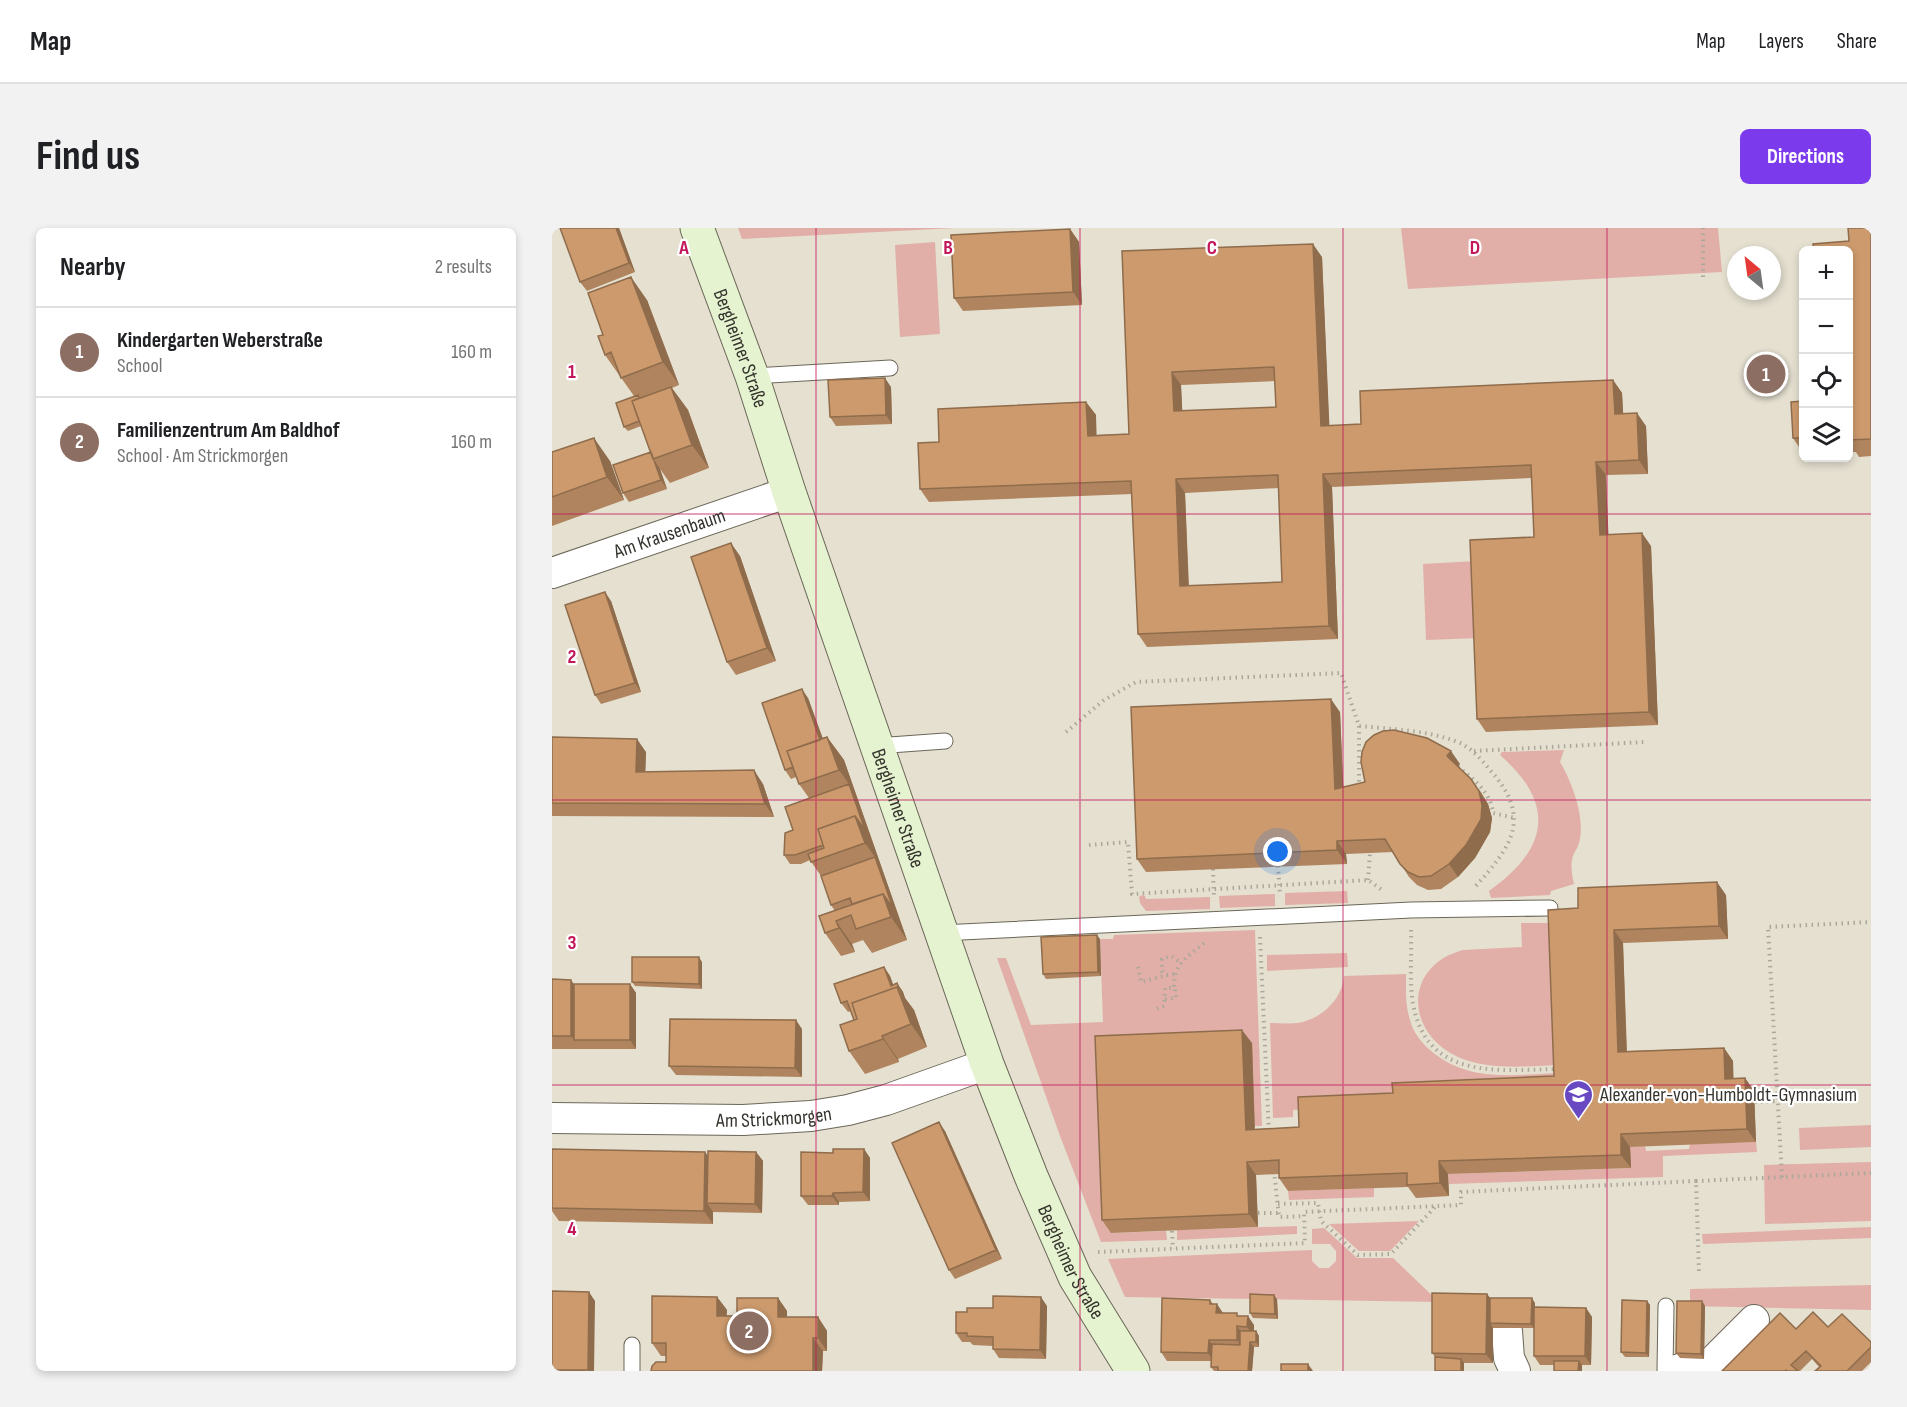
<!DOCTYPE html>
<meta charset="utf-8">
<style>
body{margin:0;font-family:"Sofia Sans Condensed",sans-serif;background:#f2f2f2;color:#202124}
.controls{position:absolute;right:18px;top:18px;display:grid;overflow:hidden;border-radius:9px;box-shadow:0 3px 9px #0003}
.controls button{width:54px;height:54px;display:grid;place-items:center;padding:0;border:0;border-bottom:2px solid #e0e0e0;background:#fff;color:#202124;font:30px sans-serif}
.compass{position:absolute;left:1175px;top:18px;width:54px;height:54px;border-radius:50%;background:#fff;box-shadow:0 3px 9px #0003;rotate:331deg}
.you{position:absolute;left:726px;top:624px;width:21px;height:21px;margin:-15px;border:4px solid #fff;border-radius:50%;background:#1a73e8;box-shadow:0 0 0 9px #1a73e833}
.badge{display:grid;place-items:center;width:39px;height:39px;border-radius:50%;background:#7c3aed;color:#fff;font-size:20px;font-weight:700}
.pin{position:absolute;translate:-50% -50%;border:3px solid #fff;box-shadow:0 2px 6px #0006}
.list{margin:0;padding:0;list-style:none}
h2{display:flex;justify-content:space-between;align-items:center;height:78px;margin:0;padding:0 24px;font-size:26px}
h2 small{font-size:20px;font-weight:400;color:#757577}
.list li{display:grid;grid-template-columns:39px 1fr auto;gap:18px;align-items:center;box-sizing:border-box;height:90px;padding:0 24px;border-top:2px solid #e0e0e0}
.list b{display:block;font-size:22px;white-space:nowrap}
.list p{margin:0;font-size:20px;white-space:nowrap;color:#757577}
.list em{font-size:20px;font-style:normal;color:#757577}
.icon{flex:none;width:33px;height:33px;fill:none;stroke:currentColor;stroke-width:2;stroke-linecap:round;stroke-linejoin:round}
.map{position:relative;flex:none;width:1319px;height:1143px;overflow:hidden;border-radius:9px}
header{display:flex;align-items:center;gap:36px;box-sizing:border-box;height:84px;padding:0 30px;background:#fff;border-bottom:2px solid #e0e0e0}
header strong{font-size:28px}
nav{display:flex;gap:33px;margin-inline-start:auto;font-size:21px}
.intro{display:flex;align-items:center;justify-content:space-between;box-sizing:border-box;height:144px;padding:0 36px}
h1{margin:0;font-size:42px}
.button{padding:15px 27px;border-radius:9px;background:#7c3aed;color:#fff;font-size:21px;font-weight:700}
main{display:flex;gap:36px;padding:0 36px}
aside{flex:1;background:#fff;border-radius:9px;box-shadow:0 3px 9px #0003}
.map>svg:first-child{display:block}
</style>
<header>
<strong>Map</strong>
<nav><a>Map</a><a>Layers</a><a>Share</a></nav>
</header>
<div class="intro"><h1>Find us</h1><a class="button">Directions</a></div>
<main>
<aside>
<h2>Nearby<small>2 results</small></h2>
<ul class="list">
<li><span class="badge" style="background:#8d6e63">1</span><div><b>Kindergarten Weberstraße</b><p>School</p></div><em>160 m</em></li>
<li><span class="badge" style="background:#8d6e63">2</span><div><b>Familienzentrum Am Baldhof</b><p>School · Am Strickmorgen</p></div><em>160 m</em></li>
</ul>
</aside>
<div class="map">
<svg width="1319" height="1143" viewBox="0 0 1319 1143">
<rect width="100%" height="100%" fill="#e5e0d0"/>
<!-- green -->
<path fill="#e1afa7" d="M186 0H403L190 11Z
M849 0H1166L1170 44 856 61Z
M383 14 388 106 348 109 343 17Z
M924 333 927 410 874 412 871 336Z
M1012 522 1008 534C1020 554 1034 591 1027 615 1026 620 1022 624 1021 628 1018 637 1020 647 1022 656L999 663 998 667 939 670 937 663C996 621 1005 577 948 527L950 524Z
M795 663 796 675 733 677V665Z
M723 666V678L668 680 667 668Z
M590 667 593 668 594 671 658 669V681L594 683 588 675 587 669Z
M969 695H1005L1011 837C976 838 938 843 906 829 853 805 851 738 911 722L970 719Z
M703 702 710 898H703L559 1005 614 1003 615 1012 549 1014 508 908 445 730H454L479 797 551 794 548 711H561L562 707Z
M795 725 796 739 715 743V727Z
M854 746C854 761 853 777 858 792 861 804 869 814 878 822 917 856 963 846 1011 845L1012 861 741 882V889L721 890 718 795C727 795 737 796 746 795 769 791 790 772 792 748Z
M1319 897V919L1248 922 1247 900Z
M1204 914 1205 924 1111 928V949L897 956 896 946 1078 940V919L1093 918 1094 923 1137 921 1138 916Z
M1319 934V993L1213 996 1212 937Z
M822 960V969L737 972 736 963Z
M867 993 838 1023H807L777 996Z
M745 998V1006L625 1012V1002Z
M1319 999V1010L1151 1016 1150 1006Z
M772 1000 805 1030H841L887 1074 573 1069 556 1031 760 1022V1033L767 1040H777L784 1033V1023L778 1016H760V1001Z
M1319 1057V1082L1138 1078V1061Z"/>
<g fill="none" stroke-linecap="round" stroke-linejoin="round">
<defs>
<path id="lane" d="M200 148 338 140
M324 518 393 513
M389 705 859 682 998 680
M80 1143V1117
M1113 1143 1114 1078"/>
<g id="street">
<path id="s1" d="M0 345 237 264"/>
<path id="s2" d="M0 890 191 892 259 888 296 882 334 872 435 836"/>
<path d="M955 1103 957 1130 963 1143"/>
<path d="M1153 1141 1202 1092"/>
<path d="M1122 1143 1131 1140 1153 1141 1155 1143"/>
</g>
<g id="secondary">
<path id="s3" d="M145 0 200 148 237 264 435 836 479 948 523 1049 581 1143"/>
</g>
</defs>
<!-- lane casing -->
<use href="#lane" stroke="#6b6758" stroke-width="17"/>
<!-- street casing -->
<use href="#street" stroke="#6b6758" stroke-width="32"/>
<!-- secondary casing -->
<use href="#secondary" stroke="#6b6758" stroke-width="35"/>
<!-- path -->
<path stroke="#aba79a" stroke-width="4" stroke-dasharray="1.5 4.5" stroke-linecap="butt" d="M1151 49V0
M807 498V560
M514 504 552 472 584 454 789 445 807 498C838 501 873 502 903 513 918 518 928 530 938 542 981 590 960 618 922 660
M922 523 1093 514
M906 539C921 550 939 565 941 585L963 590
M537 617 576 614 580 666 816 652 830 662
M726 638 728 668
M661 641 662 670
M816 652 818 625
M859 702C860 726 857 753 861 776 875 853 947 842 1007 841
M708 709 717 906
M586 739 589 754 615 747
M622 746 615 747 610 743V731L619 728 628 734
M613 771 624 770 623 760
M605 781 612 778 613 760H622C622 734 635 730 653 714
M1203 874 1226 873
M722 943 727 989 752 988
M1230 949 1216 699 1319 694
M1144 953 1319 945
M726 976 766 975 769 993 806 1027 839 1026 883 979
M706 985H727
M620 1003 621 1021
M546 1024 753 1015 752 984 909 977V964L1144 953 1147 1044"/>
<!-- lane -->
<use href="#lane" stroke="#fff" stroke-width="15"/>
<!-- street -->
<use href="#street" stroke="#fff" stroke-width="30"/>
<!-- secondary -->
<use href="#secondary" stroke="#e5f3d0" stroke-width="33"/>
</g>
<!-- wall -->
<path fill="#af845e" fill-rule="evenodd" d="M8 0H67L83 44 35 63 28 54Z
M1319 0V228L1307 229 1304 224H1296V22Z
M518 1 527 14 530 77 411 83 402 70Z
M570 23 770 29 777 198 809 196 1061 152 1070 165 1071 185 1094 198 1096 246 1054 247 1056 306 1099 318 1106 497 934 504 925 491 982 309 980 250 780 259 786 411 595 419 586 406 580 266 377 274 368 261 387 214 534 174 544 187V207L577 206ZM723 153 724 179 630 183 629 157ZM727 260 730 354 637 358 633 265Z
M95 72 127 157 120 160 136 182 157 240 118 255 108 241 115 261 77 274 71 265 99 224 89 198 76 203 72 199 82 168 53 127 51 107Z
M339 159 340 196 284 198 278 189Z
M1251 173V225L1241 210Z
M0 224 58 233 72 272 0 298Z
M188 328 224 433 184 447 175 434Z
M59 373 89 464 49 476 43 467Z
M256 470 271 511 275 509 292 532 355 712 320 725 311 712 300 716 303 724 289 728 273 705 283 683 279 677 269 648 258 632 249 636H238L232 627 241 602 257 570 247 556 244 549 239 551 233 542Z
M788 484 791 559 908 536 906 539 929 564 936 576 940 590 938 604 923 630 906 649 889 661 876 662 865 657 857 649 841 624 794 626 795 636 594 644 585 631Z
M0 509 94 524 93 544 211 556 222 589 0 588Z
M1174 667 1176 711 1071 715 1075 823 1172 820 1181 833V851L1193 850 1202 863 1204 914 1078 919 1079 940 896 946 897 968 864 970 856 959 736 963 727 950V946L704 947 706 999 559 1005 550 992 700 815 703 901 747 899 841 865 1002 848 1026 680Z
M548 711 549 748 494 751 491 746Z
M150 734V761L83 758 80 754Z
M332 739 338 748 341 757 345 755 351 764 353 770 362 782 375 819 346 831 347 834 313 846 297 823 302 792 299 783 296 784 289 775Z
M0 751 22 756H78L84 765V821H0Z
M250 801V849L124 847 117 838Z
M393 903 450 1031 403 1051 397 1042Z
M0 921 156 928 204 924 211 933 210 985 161 984V996L7 993 0 983Z
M312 921 318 930V973L287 974V977H256L249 968 281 925Z
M935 1066 938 1070 983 1075V1079L1034 1080 1040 1089 1039 1137H988L982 1128V1100H941V1135H912L883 1129 880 1125Z
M165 1069 175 1082 174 1088H185L226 1070 235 1083V1089H266L275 1103V1123H271L270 1143H99L114 1134V1128H109L100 1115Z
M725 1071 726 1091 701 1090 698 1085Z
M658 1072 661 1076 671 1085 687 1088 702 1097V1103H704L707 1108V1119H702L700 1143H662L659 1139V1133H615L609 1124Z
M1095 1073 1098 1077 1097 1129H1073L1069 1124Z
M1150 1073 1153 1078 1152 1131 1128 1130 1124 1125Z
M495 1078 494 1131 447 1130 441 1121V1118L421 1117 418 1114H410L404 1105 415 1084 441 1080Z
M1276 1099 1319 1114V1134L1310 1143H1263L1267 1139 1260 1131 1248 1143H1170L1244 1101Z"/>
<!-- shaded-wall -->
<path fill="#8f6c4c" d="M64 0H67L83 44 77 35Z
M518 1 527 14 530 77 521 64Z
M761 16 770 29 778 211 769 198Z
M79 49 95 72 127 157 111 134Z
M620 144 629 157 631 197 622 183Z
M333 150 339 159 340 196 334 187Z
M1061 152 1070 165 1072 199 1063 186Z
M119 159 136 182 157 240 140 217Z
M534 174 544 187 545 221 536 208Z
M1085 185 1094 198 1096 246 1087 232Z
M42 210 58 233 72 272 55 249Z
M102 232 108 241 115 261 109 252Z
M1044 234 1054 247 1057 320 1048 307Z
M771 246 780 259 786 411 777 398Z
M624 251 633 265 637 371 628 358Z
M1090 305 1099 318 1106 497 1097 484Z
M179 315 188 328 224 433 215 420Z
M53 364 59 373 89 464 83 455Z
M250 461 256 470 280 536 274 528Z
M779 471 788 484 792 574 783 561Z
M275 509 292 532 355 712 339 689 331 666 323 629 313 615 303 588 297 556 287 542Z
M85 511 94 524 93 557 84 544Z
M899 523 908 536 904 541 895 528Z
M202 542 211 556 222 589 213 576Z
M919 551 936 576 940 590 938 604 923 630 906 649 897 636Z
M785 613 794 626 795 636 785 622Z
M1165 654 1174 667 1176 711 1167 698Z
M284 693 300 716 303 724 287 700Z
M1062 702 1071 715 1075 837 1066 824Z
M545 707 548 711 549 748 546 744Z
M147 729 150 734V761L147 756Z
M332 739 338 748 345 767 339 758Z
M19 752 28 765 22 812 19 808Z
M345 755 351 764 353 770 362 782 375 819 359 796Z
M78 756 84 765V821L78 812Z
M244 792 250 801V849L243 840Z
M690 802 700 815 703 915 694 902Z
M330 808 346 831 347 834 331 811Z
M1172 820 1181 833 1182 864 1173 851Z
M1193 850 1202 863 1204 914 1195 901Z
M387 894 393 903 450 1031 444 1022Z
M1069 906 1078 919 1079 940 1069 927Z
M312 921 318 930V973L311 964Z
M153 924 163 937 155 975 161 984V996L152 983Z
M204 924 211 933 210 985 203 976Z
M887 933 896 946 897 968 888 955Z
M695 934 704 947 706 999 697 986Z
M281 965 287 974V977L280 968Z
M37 1064 43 1073 42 1143H36Z
M935 1066 941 1074 938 1095 941 1100V1135L934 1126Z
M722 1067 725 1071 726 1091 723 1086Z
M165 1069 175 1082 174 1101 165 1088Z
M489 1069 495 1078 494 1131 488 1122Z
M226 1070 235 1083V1102L226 1089Z
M980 1070 983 1075 982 1100 979 1096Z
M1095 1073 1098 1077 1097 1129 1094 1125Z
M1150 1073 1153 1078 1152 1131 1149 1126Z
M665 1076 671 1085H664Z
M1034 1080 1040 1089 1039 1137 1033 1128Z
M696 1088 702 1097V1108L695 1099Z
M266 1089 275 1103V1123L266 1110Z
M685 1098 691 1107V1121L685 1112Z
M704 1103 707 1108V1119L704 1114Z
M261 1110 271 1123 270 1143H261Z
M657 1112 663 1121V1134L656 1125Z
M698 1114 702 1119 700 1143H696Z
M909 1131 912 1135V1143H909Z
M1027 1133 1030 1137V1143H1026Z
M756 1136 761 1143H756Z"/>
<!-- building -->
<path fill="#cc9a6d" stroke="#8f6c4c" stroke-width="1.5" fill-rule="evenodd" d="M8 0H64L77 35 28 54Z
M1296 0H1319V211L1296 212V22H1262L1261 16 1297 13Z
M518 1 521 64 402 70 399 7Z
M761 16 769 198 809 196 808 163 1061 152 1063 186 1085 185 1087 232 1044 234 1048 307 1090 305 1097 484 925 491 918 312 982 309 979 237 771 246 777 398 586 406 579 253 368 261 366 215 387 214 386 181 534 174 536 208 577 206 570 23ZM722 139 724 179 622 183 620 144ZM726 247 730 354 628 358 624 251Z
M79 49 111 134 69 150 59 124 53 127 46 108 51 107 36 65Z
M333 150 334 187 278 189 276 152Z
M119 159 140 217 101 231 80 173Z
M86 167 87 170 80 173 87 193 72 199 64 175Z
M1251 173V210H1241L1239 174Z
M42 210 55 249 0 269V224Z
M99 224 109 252 71 265 61 237Z
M179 315 215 420 175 434 139 329Z
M53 364 83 455 43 467 13 377Z
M250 461 268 512 235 523 241 539 233 542 210 475Z
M779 471 783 561 813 554 809 534 810 524 814 514 822 507 831 503 842 502 875 510 899 523 895 528 919 551 927 563 930 577 929 591 914 617 897 636 879 648 867 649 856 644 848 636 833 611 785 613V622L585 631 579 479Z
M0 509 85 511 84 544 202 542 213 576 0 575Z
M275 509 287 542 247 556 235 523Z
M297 556 313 602 303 588 266 601 271 617 243 627H232L233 605 241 602 233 579Z
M303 588 313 615 259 634 256 626 272 620 266 601Z
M323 629 341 680 331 666 300 676 298 670 279 677 269 648Z
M1165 654 1167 698 1062 702 1066 824 1172 820 1173 851 1193 850 1195 901 1069 906V927L887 933 888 955 855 957V945L727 950V932L695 934 697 986 550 992 543 808 690 802 694 902 747 899 746 869 841 865 840 855 1002 848 996 682 1026 680V660Z
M331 666 339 689 304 701 299 687 284 693 287 700 273 705 267 688Z
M545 707 546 744 491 746 489 709Z
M80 729H147V756L80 754Z
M332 739 339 758 345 755 347 761 345 759 300 775 305 791 302 792 295 773 289 775 282 756Z
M0 751 19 752V808H0Z
M22 756H78V812H22Z
M345 759 359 796 330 808 331 811 297 823 288 797 305 791 300 775Z
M118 791 244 792 243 840 117 838Z
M387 894 444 1022 397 1042 340 915Z
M0 921 153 924 152 983 0 980Z
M281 921H312L311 964 281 965 280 968H249V924L281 925Z
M156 923 204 924 203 976 155 975Z
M0 1063 37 1064 36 1142H0Z
M880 1065 935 1066 934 1126 880 1125Z
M698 1066 722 1067 723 1086 698 1085Z
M100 1068 165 1069V1088H185V1070H226V1089H266V1110H261V1143H99L100 1138 104 1134H114V1115H100Z
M441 1068 489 1069 488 1122 441 1121V1109L415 1108V1105H404V1084H415V1080H441Z
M610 1070 658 1072V1076H665L664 1085H685V1088H696L695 1099 685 1098V1112H657L656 1125 609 1124Z
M938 1070H980L979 1096 938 1095Z
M1070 1072 1095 1073 1094 1125 1069 1124Z
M1125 1073H1150L1149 1126 1124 1125Z
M982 1079 1034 1080 1033 1128H982Z
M1261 1084 1276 1099 1290 1086 1319 1114V1119L1295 1143H1263L1269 1138 1254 1123 1239 1137 1246 1143H1235L1234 1142 1233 1143H1170L1228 1085 1244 1101Z
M688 1103H704V1114H698L696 1143H666V1139H659L660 1116 688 1117Z
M883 1129 909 1131V1143H883Z
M1002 1133H1027L1026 1143H1002Z
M729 1136H756V1143H729Z
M0 1142H40L0 1143Z"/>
<!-- grid -->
<path fill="none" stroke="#c2185b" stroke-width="1.5" stroke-opacity="0.55" d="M264 0V1143M528 0V1143M791 0V1143M1055 0V1143M0 286H1319M0 572H1319M0 857H1319"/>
<!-- icons -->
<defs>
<symbol id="school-pin" viewBox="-11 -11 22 30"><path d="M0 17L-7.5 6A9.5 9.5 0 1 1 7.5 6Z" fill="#6949c2" stroke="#fff"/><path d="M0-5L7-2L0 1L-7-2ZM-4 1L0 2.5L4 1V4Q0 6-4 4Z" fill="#fff"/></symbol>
</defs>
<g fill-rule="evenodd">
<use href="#school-pin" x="1010" y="850" width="33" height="45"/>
</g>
<g text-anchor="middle" stroke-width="4.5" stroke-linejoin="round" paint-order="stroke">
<!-- street labels -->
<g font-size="20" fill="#35332d" stroke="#fff">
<text dy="7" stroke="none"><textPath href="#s3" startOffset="128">Bergheimer Straße</textPath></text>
<text dy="7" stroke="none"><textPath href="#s1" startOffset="124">Am Krausenbaum</textPath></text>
<text dy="7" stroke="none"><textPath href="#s3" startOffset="614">Bergheimer Straße</textPath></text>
<text dy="7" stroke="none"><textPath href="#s2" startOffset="222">Am Strickmorgen</textPath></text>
<text dy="7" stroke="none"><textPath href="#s3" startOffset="1100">Bergheimer Straße</textPath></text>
</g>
<!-- poi labels -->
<g font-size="20" fill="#35332d" stroke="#fff" text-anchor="start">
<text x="1048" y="873">Alexander-von-Humboldt-Gymnasium</text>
</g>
</g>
<g font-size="20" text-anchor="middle" font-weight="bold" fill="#c2185b" stroke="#fff" stroke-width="4.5" stroke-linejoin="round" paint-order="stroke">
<text x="132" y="26">A</text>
<text x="396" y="26">B</text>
<text x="660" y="26">C</text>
<text x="923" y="26">D</text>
<text x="20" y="150">1</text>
<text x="20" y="435">2</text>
<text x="20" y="721">3</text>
<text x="20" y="1007">4</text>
</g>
</svg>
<div class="controls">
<button>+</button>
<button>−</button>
<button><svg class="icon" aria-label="locate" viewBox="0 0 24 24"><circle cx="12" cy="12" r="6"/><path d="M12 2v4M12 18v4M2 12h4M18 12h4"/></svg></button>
<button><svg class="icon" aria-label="layers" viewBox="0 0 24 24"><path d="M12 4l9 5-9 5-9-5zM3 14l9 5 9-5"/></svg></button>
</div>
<svg class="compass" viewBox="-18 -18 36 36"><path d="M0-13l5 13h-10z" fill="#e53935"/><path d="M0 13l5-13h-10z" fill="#757577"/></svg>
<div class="you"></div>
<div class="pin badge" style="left:1214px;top:146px;background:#8d6e63">1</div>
<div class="pin badge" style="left:197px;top:1103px;background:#8d6e63">2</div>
</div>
</main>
